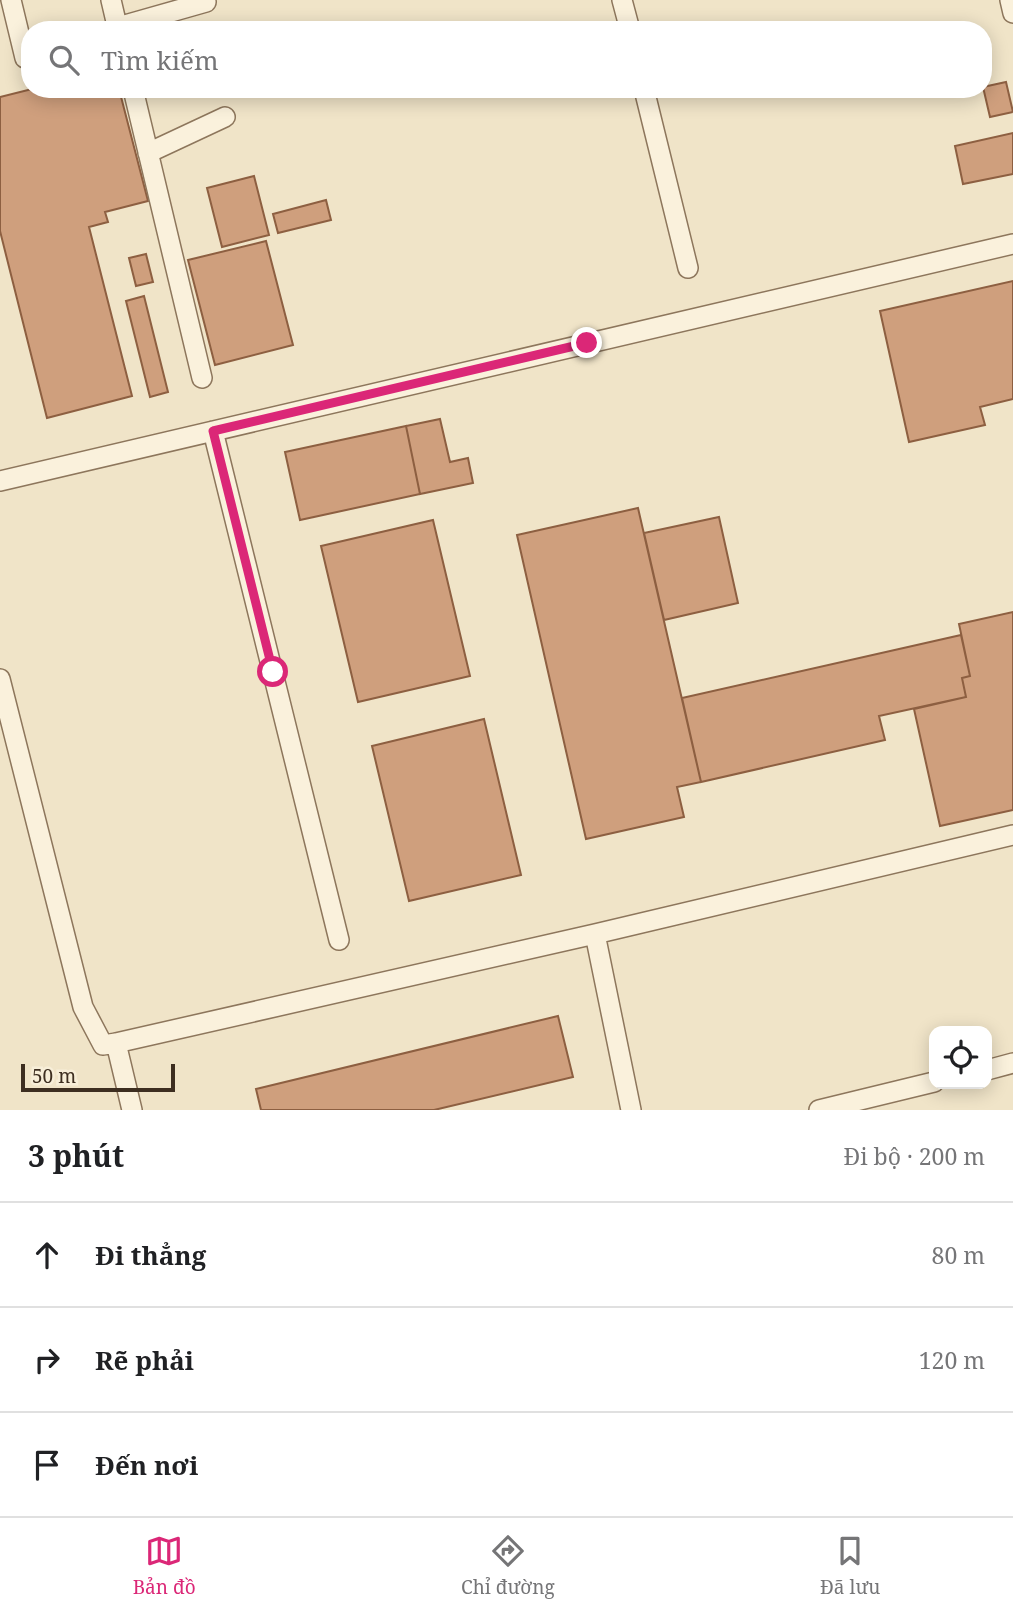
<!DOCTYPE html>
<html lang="vi">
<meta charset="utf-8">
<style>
body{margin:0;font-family:"Noto Serif",serif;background:#f6f6f6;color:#202124}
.controls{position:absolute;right:21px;bottom:21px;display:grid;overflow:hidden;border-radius:14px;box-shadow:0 4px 18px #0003}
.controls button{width:63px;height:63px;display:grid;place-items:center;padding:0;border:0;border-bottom:2px solid #e0e0e0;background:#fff;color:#202124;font:35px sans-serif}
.scale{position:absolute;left:21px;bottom:18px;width:154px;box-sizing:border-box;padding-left:7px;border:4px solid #3d2e20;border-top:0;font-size:19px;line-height:24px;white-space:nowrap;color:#3d2e20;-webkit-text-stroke:5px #f7eed8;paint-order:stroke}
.stop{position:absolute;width:21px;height:21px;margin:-16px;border:5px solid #db2777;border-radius:50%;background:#fff}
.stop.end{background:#db2777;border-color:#fff;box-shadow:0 2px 7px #0008}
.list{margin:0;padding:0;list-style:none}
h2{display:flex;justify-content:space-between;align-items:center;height:91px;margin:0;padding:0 28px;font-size:30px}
h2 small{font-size:23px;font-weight:400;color:#757577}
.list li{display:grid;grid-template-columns:46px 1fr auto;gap:21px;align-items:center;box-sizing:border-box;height:105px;padding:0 28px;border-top:2px solid #e0e0e0}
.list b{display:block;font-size:26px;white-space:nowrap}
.list em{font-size:23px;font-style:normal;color:#757577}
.icon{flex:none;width:38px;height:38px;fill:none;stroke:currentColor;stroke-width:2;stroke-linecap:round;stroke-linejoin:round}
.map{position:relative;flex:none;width:1013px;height:1110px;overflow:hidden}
.search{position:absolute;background:#fff;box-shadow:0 4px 18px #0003;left:21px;right:21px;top:21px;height:77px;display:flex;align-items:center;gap:18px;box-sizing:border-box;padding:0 24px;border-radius:28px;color:#757577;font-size:26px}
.sheet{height:406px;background:#fff}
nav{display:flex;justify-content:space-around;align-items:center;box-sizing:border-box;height:98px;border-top:2px solid #e0e0e0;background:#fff;font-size:19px;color:#757577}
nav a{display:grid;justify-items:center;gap:4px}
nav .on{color:#db2777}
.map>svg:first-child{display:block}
</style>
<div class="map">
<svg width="1013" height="1110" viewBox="0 0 1013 1110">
<rect width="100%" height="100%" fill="#f0e4c8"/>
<!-- building -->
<path fill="#cf9f7d" stroke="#8d5f41" stroke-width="2" d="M1006 82 1013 112 990 117 983 87Z
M32 89H119L148 201 105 212 108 222 89 227 132 396 47 418 0 231V97Z
M1013 133V174L963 184 955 146Z
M254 176 269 235 222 247 207 188Z
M326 200 331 220 278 233 273 214Z
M266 241 293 345 215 365 188 260Z
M146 254 153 282 136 286 129 258Z
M1013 281V399L980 407 985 425 909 442 880 311Z
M144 296 168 392 150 397 126 301Z
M440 419 450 462 468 458 473 483 420 494 406 426Z
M406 426 420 494 300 520 285 452Z
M638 508 701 782 677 787 684 817 586 839 517 535Z
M719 517 738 603 664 620 644 533Z
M433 520 470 676 358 702 321 546Z
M1013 612V810L940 826 914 709 966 697 962 678 970 676 959 624Z
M961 635 970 676 962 678 966 697 879 716 885 740 701 782 682 698Z
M484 719 521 875 409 901 372 746Z
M558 1016 573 1077 434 1110H261L256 1089Z"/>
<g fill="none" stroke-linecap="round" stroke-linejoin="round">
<defs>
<path id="minor" d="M11 0 25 58
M111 0 118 30
M622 0 630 30
M1010 0 1013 13
M118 27 206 2
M133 89 202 378
M644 89 688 268
M148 153 225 117
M213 431 339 940
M0 481 1013 244
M0 679 83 1007 103 1045 116 1043 595 934 1013 835
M595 934 631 1110
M116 1043 132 1110
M987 1070 1013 1063
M819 1110 934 1082"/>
</defs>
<!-- minor casing -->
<use href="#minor" stroke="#8d765c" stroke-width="22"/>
<!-- minor -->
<use href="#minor" stroke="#faf1dc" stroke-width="19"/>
</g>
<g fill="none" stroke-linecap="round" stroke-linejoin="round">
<!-- route -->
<path stroke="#db2777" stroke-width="9" d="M273 672 213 431 587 343"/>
</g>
</svg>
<div class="controls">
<button><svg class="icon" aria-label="locate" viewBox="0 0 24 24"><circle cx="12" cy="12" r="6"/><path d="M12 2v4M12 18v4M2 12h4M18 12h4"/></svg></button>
</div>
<div class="scale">50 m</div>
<div class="stop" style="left:273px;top:672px"></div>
<div class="stop end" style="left:587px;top:343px"></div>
<div class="search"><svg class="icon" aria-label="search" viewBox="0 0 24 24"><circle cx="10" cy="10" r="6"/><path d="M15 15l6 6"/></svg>Tìm kiếm</div>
</div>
<section class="sheet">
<h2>3 phút<small>Đi bộ · 200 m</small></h2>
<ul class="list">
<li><svg class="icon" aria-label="ahead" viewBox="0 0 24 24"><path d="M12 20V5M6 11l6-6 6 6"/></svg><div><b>Đi thẳng</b></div><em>80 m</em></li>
<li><svg class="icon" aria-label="right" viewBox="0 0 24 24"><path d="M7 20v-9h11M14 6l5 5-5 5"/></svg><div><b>Rẽ phải</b></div><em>120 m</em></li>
<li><svg class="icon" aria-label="arrive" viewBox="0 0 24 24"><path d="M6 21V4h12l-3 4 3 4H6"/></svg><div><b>Đến nơi</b></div></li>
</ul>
</section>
<nav>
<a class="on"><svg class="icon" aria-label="map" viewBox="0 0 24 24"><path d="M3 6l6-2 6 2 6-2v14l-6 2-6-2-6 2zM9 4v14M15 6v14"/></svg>Bản đồ</a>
<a><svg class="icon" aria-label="directions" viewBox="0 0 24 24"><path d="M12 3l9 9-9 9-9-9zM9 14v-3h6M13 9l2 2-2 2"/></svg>Chỉ đường</a>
<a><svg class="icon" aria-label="saved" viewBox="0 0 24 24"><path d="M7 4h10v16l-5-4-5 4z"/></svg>Đã lưu</a>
</nav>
